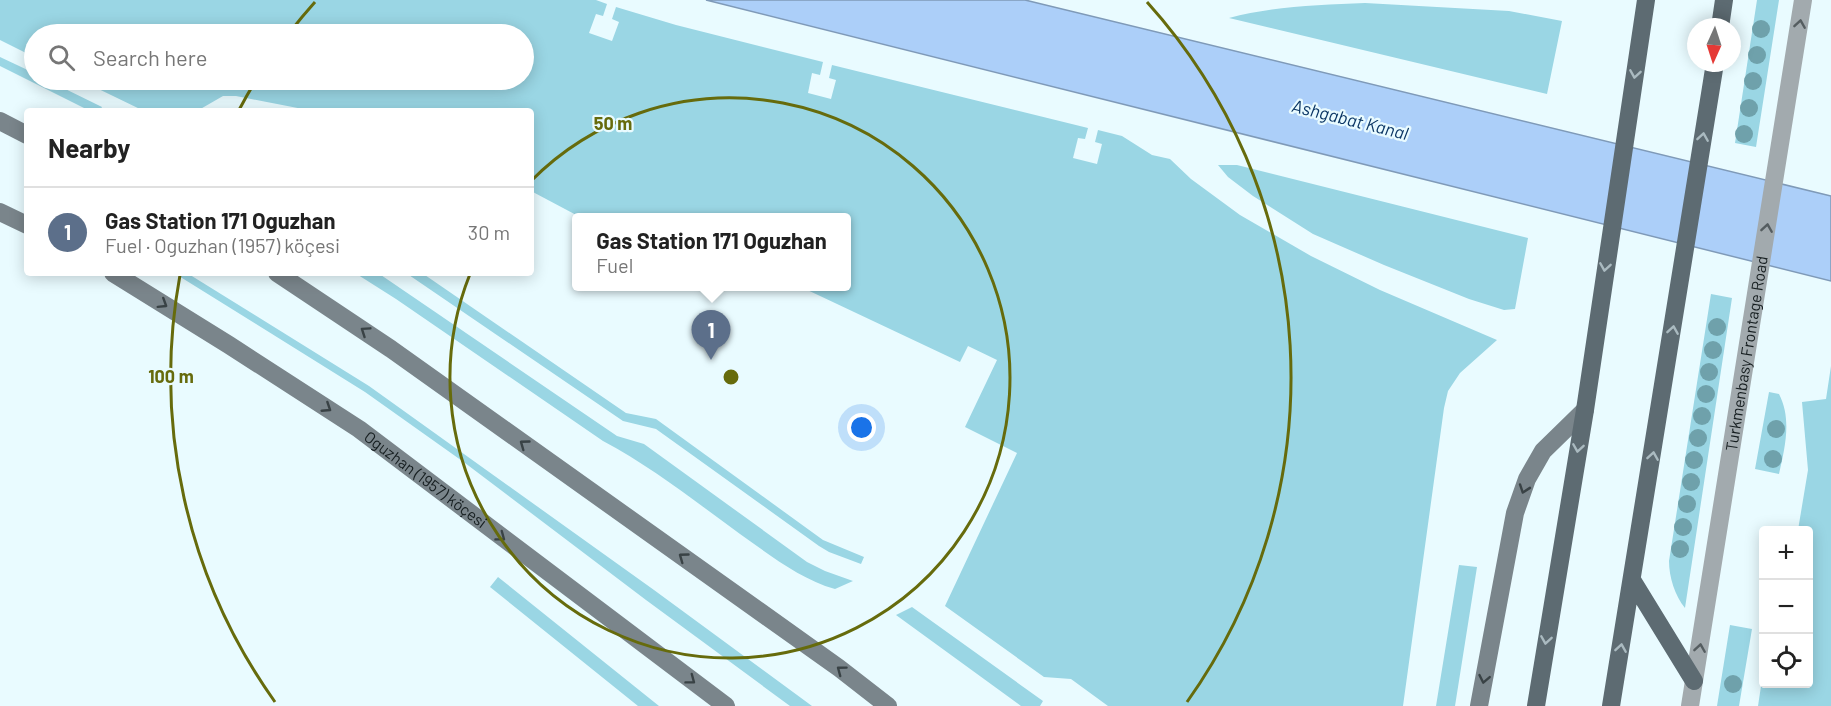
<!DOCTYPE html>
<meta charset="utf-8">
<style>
body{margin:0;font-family:Barlow,sans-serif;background:#f6f6f6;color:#222}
.controls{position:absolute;right:18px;bottom:18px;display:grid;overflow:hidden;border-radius:6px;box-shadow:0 3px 15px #0003}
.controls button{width:54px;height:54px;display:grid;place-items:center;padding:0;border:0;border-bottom:2px solid #e0e0e0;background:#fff;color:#222;font:30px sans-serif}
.compass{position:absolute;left:1687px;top:18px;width:54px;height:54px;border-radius:50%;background:#fff;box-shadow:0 3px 15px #0003;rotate:183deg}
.you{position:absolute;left:862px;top:428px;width:21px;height:21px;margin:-15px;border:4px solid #fff;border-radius:50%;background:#1a73e8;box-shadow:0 0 0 9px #1a73e833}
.badge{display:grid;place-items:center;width:39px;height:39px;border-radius:50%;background:#111827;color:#fff;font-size:20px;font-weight:700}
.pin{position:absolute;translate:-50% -50px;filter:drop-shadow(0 2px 3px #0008)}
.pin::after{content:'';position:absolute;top:32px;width:21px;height:18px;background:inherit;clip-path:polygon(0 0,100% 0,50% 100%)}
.popup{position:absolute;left:572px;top:213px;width:279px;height:78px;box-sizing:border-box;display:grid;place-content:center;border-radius:6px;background:#fff;filter:drop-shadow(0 2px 4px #0005);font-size:20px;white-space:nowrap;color:#767676}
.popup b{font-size:22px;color:#222}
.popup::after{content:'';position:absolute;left:50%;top:100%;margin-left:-12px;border:12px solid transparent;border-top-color:#fff}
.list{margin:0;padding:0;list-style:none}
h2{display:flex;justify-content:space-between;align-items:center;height:78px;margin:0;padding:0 24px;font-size:26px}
h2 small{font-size:20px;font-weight:400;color:#767676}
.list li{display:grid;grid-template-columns:39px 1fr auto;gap:18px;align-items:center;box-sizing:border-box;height:90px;padding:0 24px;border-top:2px solid #e0e0e0}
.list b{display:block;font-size:22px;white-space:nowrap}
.list p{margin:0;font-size:20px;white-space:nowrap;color:#767676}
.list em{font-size:20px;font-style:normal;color:#767676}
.icon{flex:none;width:33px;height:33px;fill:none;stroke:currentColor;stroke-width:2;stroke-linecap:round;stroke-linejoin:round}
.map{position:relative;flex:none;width:1831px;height:706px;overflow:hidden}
.search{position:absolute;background:#fff;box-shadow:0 3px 15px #0003;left:24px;top:24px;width:510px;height:66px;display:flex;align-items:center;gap:15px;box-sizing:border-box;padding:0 21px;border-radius:33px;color:#767676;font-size:22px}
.panel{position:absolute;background:#fff;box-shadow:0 3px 15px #0003;left:24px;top:108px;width:510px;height:168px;border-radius:6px}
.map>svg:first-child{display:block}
</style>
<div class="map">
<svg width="1831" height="706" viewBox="0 0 1831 706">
<rect width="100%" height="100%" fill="#e9fbff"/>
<!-- green -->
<path fill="#9ad6e4" d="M0 0H596L607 4 603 16 596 14 589 33 612 41 619 22 612 19 616 7 676 25 823 62 820 75 812 73 808 93 831 99 836 80 829 78 832 65 1088 128 1085 139 1078 138 1073 158 1097 164 1102 144 1095 142 1098 130 1122 136 1152 155 1170 159 1191 179 1240 215 1311 256 1380 290 1497 340 1460 373 1448 391 1444 408 1403 706H1108L1071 679 1044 677 945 606 1017 453 965 427 997 360 968 346 960 362 801 287 846 286V218H656L651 215 650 218 580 217 531 191V111H313L236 96H223L197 111H144L80 80H524V34H34V57L0 40Z
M1757 0H1779L1756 147 1735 143Z
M1365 3 1509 11 1562 21 1547 94 1229 18C1273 6 1320 5 1365 3Z
M0 57 34 73V80H47L102 107 100 111H90L0 66Z
M1218 165H1237L1528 238 1515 309 1504 310 1469 299 1384 265 1313 234 1253 196 1228 177Z
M174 273H187L369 386 654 590 812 706H790L646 600 465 463 365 392Z
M355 273H378L617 436 644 444 807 562 825 571 853 581 835 589C800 579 770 555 740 534 696 502 652 467 603 441L396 299Z
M406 273H422L626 413 656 419 823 540 864 557 861 564 829 552 819 546 656 429 623 421Z
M1711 294 1732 298 1685 608C1675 596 1669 577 1669 561Z
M1831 366V706H1758L1763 673 1764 684H1808V530H1798L1808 470 1802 402 1826 399Z
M1769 392 1779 394C1792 419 1785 447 1779 474L1755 469Z
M1459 565 1477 567 1455 706H1436Z
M498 577 659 706H638L490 587Z
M912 607 1043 701 1040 706H1021L896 615Z
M1730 625 1752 629 1739 706H1717Z"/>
<!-- water -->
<path fill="#accff9" stroke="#7f9ab8" stroke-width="1.5" d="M706 0H1025L1831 196V281Z"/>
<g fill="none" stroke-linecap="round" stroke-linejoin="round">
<!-- minor -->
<path stroke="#a2aaae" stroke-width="18" id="s1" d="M1690 706 1803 0"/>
<!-- secondary -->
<g stroke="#7a858b" stroke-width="18">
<path d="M0 121 27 135"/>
<path d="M0 212 27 225"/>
<path id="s2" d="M113 273 229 345 359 429 726 706"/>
<path d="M277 273 391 349 839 668 888 706"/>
<path d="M1479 706 1515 513 1527 479 1543 451 1585 410"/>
</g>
<!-- primary -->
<path stroke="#5d6b72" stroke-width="18" d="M1720 27 1724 0
M1632 580 1694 681
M1536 706 1585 410 1646 0
M1611 706 1715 63"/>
</g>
<!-- trees -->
<g fill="#6fa1ab">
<circle cx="1761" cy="29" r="9"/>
<circle cx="1757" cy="55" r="9"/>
<circle cx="1753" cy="81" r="9"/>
<circle cx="1749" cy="108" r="9"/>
<circle cx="1744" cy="134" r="9"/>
<circle cx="1717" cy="327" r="9"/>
<circle cx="1713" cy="350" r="9"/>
<circle cx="1709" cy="372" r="9"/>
<circle cx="1706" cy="394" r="9"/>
<circle cx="1702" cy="416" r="9"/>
<circle cx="1776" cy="429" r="9"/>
<circle cx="1698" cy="438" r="9"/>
<circle cx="1773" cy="459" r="9"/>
<circle cx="1694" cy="460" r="9"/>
<circle cx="1691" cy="482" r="9"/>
<circle cx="1687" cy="504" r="9"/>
<circle cx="1683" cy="527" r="9"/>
<circle cx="1680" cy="549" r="9"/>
<circle cx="1733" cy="684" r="9"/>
</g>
<!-- one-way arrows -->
<defs><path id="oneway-chevron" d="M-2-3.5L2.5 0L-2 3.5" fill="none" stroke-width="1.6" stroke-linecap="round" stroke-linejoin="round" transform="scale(1.5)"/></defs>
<g stroke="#555d60">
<use href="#oneway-chevron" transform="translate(1800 24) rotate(-81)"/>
<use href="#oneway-chevron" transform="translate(1767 228) rotate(-81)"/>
<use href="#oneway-chevron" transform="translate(1700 648) rotate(-81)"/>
</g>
<g stroke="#aabac0">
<use href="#oneway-chevron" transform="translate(1635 74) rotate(99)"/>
<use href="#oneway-chevron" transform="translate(1703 137) rotate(-81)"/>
<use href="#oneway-chevron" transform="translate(1605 267) rotate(99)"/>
<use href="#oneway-chevron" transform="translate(1673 330) rotate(-81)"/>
<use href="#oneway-chevron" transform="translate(1578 448) rotate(99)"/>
<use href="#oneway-chevron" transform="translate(1653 456) rotate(-81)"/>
<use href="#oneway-chevron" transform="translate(1546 640) rotate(99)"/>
<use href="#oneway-chevron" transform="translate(1621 648) rotate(-81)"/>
</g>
<g stroke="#394245">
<use href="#oneway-chevron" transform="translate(163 304) rotate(32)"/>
<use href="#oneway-chevron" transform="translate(365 331) rotate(-146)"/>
<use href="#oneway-chevron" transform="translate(327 408) rotate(33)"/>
<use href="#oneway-chevron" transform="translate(524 444) rotate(-144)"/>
<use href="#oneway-chevron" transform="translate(1524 489) rotate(109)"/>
<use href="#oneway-chevron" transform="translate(501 537) rotate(37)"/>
<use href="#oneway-chevron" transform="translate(683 557) rotate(-144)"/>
<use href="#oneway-chevron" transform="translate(841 670) rotate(-143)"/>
<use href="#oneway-chevron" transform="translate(1484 679) rotate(101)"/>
<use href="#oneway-chevron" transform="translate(691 680) rotate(37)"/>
</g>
<!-- distance rings -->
<g fill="none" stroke="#666b0c" stroke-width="3">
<path d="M531 181A280 280 0 1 1 470 274"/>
<path d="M275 702A560 560 0 0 1 180 275M239 110A560 560 0 0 1 256 80M290 32A560 560 0 0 1 315 2M1147 2A560 560 0 0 1 1187 702"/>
</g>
<g text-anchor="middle" stroke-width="4.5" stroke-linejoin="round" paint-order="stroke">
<!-- street labels -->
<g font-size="16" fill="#161e20" stroke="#e9fbff">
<text dy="6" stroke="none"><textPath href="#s1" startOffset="357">Turkmenbasy Frontage Road</textPath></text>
<text dy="6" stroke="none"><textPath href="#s2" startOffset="375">Oguzhan (1957) köçesi</textPath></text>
</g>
<!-- water labels -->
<g font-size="18" font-style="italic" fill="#0b3665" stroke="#e9fbff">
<text transform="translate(1350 120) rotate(14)" y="6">Ashgabat Kanal</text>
</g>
</g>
<circle cx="731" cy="377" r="9" fill="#666b0c" stroke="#e9fbff" stroke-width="3"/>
<g font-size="18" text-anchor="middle" font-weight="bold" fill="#666b0c" stroke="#e9fbff" stroke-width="4.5" stroke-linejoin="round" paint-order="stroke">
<text x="613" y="130">50 m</text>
<text x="171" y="383">100 m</text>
</g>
</svg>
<div class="controls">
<button>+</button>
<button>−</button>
<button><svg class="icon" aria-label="locate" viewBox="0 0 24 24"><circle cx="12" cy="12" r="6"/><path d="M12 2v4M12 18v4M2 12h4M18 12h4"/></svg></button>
</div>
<svg class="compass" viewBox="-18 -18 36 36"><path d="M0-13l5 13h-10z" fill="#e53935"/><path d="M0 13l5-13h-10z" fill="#767676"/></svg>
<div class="you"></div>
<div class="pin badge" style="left:711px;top:360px;background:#5c6f8a">1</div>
<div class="popup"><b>Gas Station 171 Oguzhan</b>Fuel</div>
<div class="search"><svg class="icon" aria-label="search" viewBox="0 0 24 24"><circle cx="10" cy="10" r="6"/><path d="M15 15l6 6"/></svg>Search here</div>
<section class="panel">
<h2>Nearby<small></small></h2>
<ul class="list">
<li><span class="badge" style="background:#5c6f8a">1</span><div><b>Gas Station 171 Oguzhan</b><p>Fuel · Oguzhan (1957) köçesi</p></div><em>30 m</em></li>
</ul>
</section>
</div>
